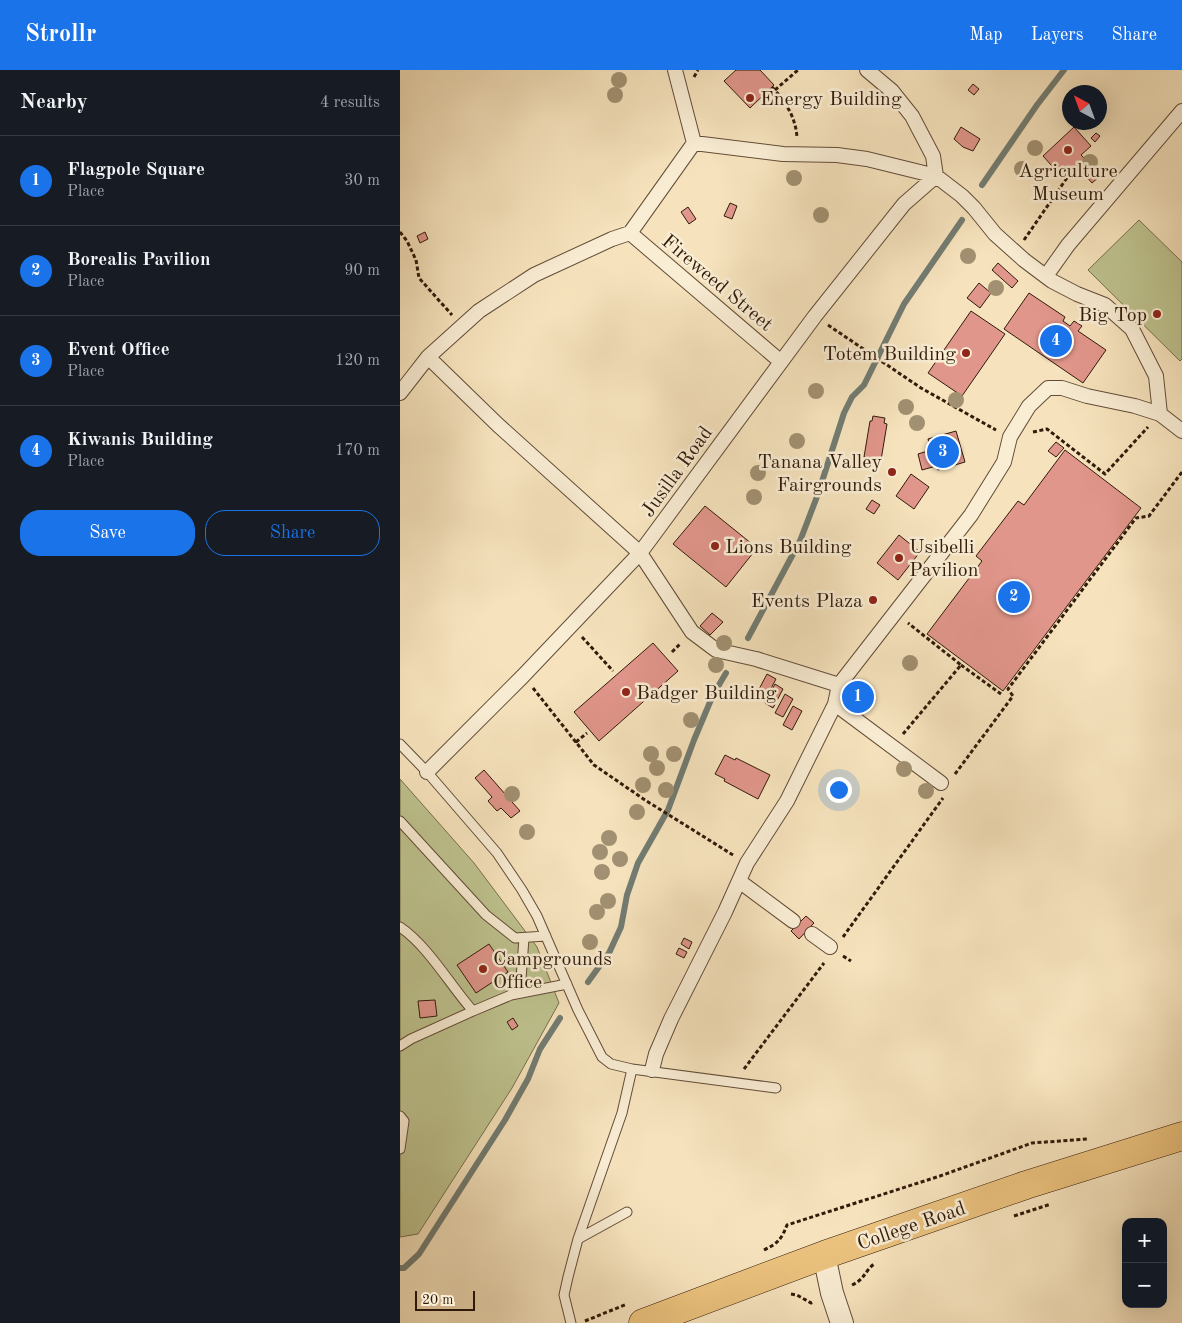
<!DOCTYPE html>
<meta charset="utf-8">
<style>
body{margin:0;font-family:"Old Standard TT",serif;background:#242831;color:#f1f3f6}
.controls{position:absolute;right:15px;bottom:15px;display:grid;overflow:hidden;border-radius:10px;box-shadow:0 5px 20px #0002}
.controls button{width:45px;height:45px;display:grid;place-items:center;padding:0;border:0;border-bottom:1px solid #363941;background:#171b24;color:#f1f3f6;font:25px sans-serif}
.compass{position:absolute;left:662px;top:15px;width:45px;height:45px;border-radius:50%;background:#171b24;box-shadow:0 5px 20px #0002;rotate:319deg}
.scale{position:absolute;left:15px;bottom:12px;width:60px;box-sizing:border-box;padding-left:5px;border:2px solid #311a0a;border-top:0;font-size:14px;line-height:18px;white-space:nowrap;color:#311a0a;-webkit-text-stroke:4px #f9edd4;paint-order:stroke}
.you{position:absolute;left:438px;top:719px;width:18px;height:18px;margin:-12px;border:4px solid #fff;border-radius:50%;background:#1a73e8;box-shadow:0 0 0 8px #1a73e833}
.badge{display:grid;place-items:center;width:32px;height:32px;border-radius:50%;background:#1a73e8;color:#fff;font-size:16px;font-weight:700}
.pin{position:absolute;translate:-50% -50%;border:2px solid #fff;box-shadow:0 1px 5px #0006}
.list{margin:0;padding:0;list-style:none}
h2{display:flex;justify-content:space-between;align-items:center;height:65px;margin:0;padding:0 20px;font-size:21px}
h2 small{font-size:16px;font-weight:400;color:#9ea1a6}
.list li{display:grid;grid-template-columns:32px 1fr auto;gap:15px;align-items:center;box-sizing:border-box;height:90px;padding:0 20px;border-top:1px solid #363941}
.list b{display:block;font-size:19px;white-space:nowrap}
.list p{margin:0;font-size:16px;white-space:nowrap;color:#9ea1a6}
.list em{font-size:16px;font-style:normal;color:#9ea1a6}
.actions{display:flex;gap:10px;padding:15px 20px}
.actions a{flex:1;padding:11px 0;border:1px solid #1a73e8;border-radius:20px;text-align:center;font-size:18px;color:#1a73e8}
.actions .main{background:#1a73e8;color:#fff}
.map{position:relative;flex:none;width:782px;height:1253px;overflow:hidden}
header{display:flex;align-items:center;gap:30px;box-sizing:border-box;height:70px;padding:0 25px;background:#1a73e8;color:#fff}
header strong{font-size:24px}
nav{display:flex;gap:28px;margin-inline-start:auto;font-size:18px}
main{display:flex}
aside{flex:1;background:#171b24}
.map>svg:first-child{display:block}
</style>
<header>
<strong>Strollr</strong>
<nav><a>Map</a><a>Layers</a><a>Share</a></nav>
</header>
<main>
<aside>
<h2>Nearby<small>4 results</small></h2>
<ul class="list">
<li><span class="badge">1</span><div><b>Flagpole Square</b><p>Place</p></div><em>30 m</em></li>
<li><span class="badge">2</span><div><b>Borealis Pavilion</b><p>Place</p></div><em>90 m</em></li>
<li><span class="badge">3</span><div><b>Event Office</b><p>Place</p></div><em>120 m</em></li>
<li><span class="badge">4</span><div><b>Kiwanis Building</b><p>Place</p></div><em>170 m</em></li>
</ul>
<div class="actions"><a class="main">Save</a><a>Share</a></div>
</aside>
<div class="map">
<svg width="782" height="1253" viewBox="0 0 782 1253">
<rect width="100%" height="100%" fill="#f6e3bd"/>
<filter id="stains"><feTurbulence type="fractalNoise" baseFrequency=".004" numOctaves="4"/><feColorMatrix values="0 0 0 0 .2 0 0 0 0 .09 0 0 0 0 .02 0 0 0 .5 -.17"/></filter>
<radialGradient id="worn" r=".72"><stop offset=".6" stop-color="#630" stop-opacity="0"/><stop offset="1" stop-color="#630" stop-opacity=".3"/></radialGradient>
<!-- green -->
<path fill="#bec38f" stroke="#786e4c" d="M739 150 782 192V289L780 291 688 200Z
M0 709 74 793 137 877 159 933 112 1018 18 1164 0 1167Z"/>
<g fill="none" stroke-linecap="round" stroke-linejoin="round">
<!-- stream -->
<path stroke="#727c72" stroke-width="6" d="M582 115 637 35 664 0
M348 568 400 471 418 424 444 343 452 327 464 315 504 234 562 150
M188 912 209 883 221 857 227 825 238 793 268 740 294 670 313 625 326 603
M0 1198H4L19 1184 105 1050 128 1009 140 979 160 948"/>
</g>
<!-- building -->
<path fill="#e1968b" stroke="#311a0a" d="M336 0H360L374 15 350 38 324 11Z
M573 14 579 19 574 25 568 20Z
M561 57 580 69 573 81 563 77 554 69Z
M674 57 691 76 681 85 688 92 674 105 668 98 660 105 643 86Z
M696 63 700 66 695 72 691 68Z
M693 97 701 105 692 113 685 105Z
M330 133 337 136 332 149 324 146Z
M288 137 296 149 289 154 281 142Z
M25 162 28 169 20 173 17 166Z
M598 193 618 211 612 218 592 200Z
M579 213 591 223 580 238 567 228Z
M629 223 665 247 663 251 670 256 674 251 682 256 678 261 706 280 683 313 604 259Z
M571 241 605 264 562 326 528 303Z
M473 346 485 348 484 353 487 354 481 390 464 387 470 351H472Z
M556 361 565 392 538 400 536 396 522 400 518 384 531 380 528 369Z
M656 372 664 378 656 387 648 381Z
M665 380 741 438 603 621 527 564 582 491 576 486 618 431 624 435Z
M511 404 529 417 514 439 496 426Z
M472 430 480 435 474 444 466 439Z
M305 436 357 478 326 517 273 474Z
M499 465 520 482 498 510 477 493Z
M312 543 323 552 310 565 300 556Z
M253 573 278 601 199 671 174 642Z
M367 604 376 609 366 628 357 623Z
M375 614 383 619 373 638 365 633Z
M385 624 393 629 383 647 375 643Z
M393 636 402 641 392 660 383 655Z
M325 685 335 690 336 688 370 705 358 729 324 711 325 709 315 704Z
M84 700 120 741 111 748 101 738 97 741 88 731 92 727 75 708Z
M406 846 414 853 399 869 391 861Z
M284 868 292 872 289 879 281 874Z
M89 874 108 902 76 923 57 895Z
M279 878 287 882 284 888 276 884Z
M35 930 37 946 20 948 18 931Z
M113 948 118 956 112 960 107 952Z"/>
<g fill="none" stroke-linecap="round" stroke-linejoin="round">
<defs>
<path id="service" d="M0 674 27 702 97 783 122 820 137 846 178 940 202 987 211 994 232 999 376 1018
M0 751 86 845 115 868 146 866
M0 857C28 876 50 915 73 941
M111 925 121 909 124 868
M0 976 11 969 73 941 111 925 167 914
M0 1046 4 1051 0 1079
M178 1169 227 1142
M171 1253 164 1225 168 1207 178 1169 222 1043 232 999"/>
<path id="pedestrian" d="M294 73 383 84 437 85 467 89 536 106 562 126 574 138 595 164 624 190 652 211 677 224 705 235 732 259 756 306 760 344
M230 163 380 291
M646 206 668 175 782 41
M28 287 98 355 240 483 292 562 316 580 356 589 439 615
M0 323 28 287 79 241 134 205 212 169 230 163 294 73 275 0
M27 702 123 606 240 483 415 246 504 134 536 106 533 86 512 46 492 21 467 0
M541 713 435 634 439 615 571 445 604 392 610 367 629 336 648 318H662L687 326 735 336 760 344 782 361
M339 811 393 851
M412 864 430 877
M252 1000 256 984 271 949 325 842 347 793 387 731 435 634"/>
<path id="tertiary" d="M424 1185 432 1223 442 1253"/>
<path id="primary" d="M243 1253 424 1185 626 1115 782 1066"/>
</defs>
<!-- service casing -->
<use href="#service" stroke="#624c37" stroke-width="11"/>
<!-- pedestrian casing -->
<use href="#pedestrian" stroke="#624c37" stroke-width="16"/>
<!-- tertiary casing -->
<use href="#tertiary" stroke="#624c37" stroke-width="24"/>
<!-- primary casing -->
<use href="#primary" stroke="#311a0a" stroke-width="29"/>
<!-- path -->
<path stroke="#311a0a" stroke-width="3" stroke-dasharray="4 2.5" stroke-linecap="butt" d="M294 7 298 0
M372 17C386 32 396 48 397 68
M375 20 398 0
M0 162 7 171 16 190 19 208 52 245
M624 170 671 102
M679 252 684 243
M428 255 521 318 596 360
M633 362 647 359 705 404 748 357
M182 567 213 601
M272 582 281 573
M561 595 601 624
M133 618 194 695 245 730 333 785
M503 664 561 595 508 553
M176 672 187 663
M555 704 613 626 608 619 736 448 749 446 782 402
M443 867 543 728
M443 886 451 891
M344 999 424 893
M614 1146 651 1134
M364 1180C378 1173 381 1170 387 1155L540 1106 632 1073 688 1069
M452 1215C465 1209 464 1202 474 1194
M391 1224 397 1225 411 1233 414 1232
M185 1251 227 1234"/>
<!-- service -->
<use href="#service" stroke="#f9edd4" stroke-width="9"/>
<!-- pedestrian -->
<use href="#pedestrian" stroke="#f9edd4" stroke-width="14"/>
<!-- tertiary -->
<use href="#tertiary" stroke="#f9edd4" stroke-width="22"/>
<!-- primary -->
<use href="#primary" stroke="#ebc27e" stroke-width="28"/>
</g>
<!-- trees -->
<g fill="#a19071">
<circle cx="219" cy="10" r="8"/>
<circle cx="215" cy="25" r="8"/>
<circle cx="635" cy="78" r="8"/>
<circle cx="690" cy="92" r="8"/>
<circle cx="622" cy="99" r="8"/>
<circle cx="394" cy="108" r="8"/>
<circle cx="421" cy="145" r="8"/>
<circle cx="568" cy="186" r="8"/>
<circle cx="596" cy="218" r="8"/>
<circle cx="416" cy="321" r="8"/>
<circle cx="556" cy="330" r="8"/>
<circle cx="506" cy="337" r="8"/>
<circle cx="517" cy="353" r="8"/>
<circle cx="397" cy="371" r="8"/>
<circle cx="358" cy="403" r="8"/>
<circle cx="354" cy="427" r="8"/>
<circle cx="324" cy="573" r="8"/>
<circle cx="510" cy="593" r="8"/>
<circle cx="316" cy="595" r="8"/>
<circle cx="291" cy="650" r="8"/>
<circle cx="251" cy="684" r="8"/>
<circle cx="274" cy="684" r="8"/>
<circle cx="257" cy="698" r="8"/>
<circle cx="504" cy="699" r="8"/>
<circle cx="243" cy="715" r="8"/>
<circle cx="266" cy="720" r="8"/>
<circle cx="526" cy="721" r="8"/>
<circle cx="112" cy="724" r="8"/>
<circle cx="237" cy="742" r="8"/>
<circle cx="127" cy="762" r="8"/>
<circle cx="209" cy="768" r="8"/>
<circle cx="200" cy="782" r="8"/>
<circle cx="220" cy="789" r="8"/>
<circle cx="202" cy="802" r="8"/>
<circle cx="208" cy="831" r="8"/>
<circle cx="197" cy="842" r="8"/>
<circle cx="190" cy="872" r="8"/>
</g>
<!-- markers -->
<g fill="#8f2418" stroke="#f9edd4" stroke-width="2">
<circle cx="350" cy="28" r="5"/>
<circle cx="668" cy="80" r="5"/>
<circle cx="757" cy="244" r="5"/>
<circle cx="566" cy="283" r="5"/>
<circle cx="492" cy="402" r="5"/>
<circle cx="315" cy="476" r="5"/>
<circle cx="499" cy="488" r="5"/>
<circle cx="473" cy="530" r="5"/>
<circle cx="226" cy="622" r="5"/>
<circle cx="83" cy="899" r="5"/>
</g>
<g text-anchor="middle" stroke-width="5" stroke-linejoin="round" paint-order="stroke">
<!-- poi labels -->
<g font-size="20" fill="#311a0a" stroke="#f9edd4" text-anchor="start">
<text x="360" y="35">Energy Building</text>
<text x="668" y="107" text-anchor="middle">Agriculture<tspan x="668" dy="23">Museum</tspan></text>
<text x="747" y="251" text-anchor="end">Big Top</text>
<text x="556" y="290" text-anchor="end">Totem Building</text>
<text x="482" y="398" text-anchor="end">Tanana Valley<tspan x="482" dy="23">Fairgrounds</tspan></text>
<text x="325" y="483">Lions Building</text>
<text x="509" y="483">Usibelli<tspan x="509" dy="23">Pavilion</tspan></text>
<text x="463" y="537" text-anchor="end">Events Plaza</text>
<text x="236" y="629">Badger Building</text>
<text x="93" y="895">Campgrounds<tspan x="93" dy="23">Office</tspan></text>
</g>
<!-- street labels -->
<g font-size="20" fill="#311a0a" stroke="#f9edd4">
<text transform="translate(318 212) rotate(40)" y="7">Fireweed Street</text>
<text transform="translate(276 401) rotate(-54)" y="7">Jusilla Road</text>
<text transform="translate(511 1155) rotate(-19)" y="7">College Road</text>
</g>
</g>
<rect width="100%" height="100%" filter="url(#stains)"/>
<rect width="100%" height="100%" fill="url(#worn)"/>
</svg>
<div class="controls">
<button>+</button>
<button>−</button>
</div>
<svg class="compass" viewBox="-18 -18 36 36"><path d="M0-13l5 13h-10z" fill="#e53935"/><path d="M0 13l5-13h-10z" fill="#9ea1a6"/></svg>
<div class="scale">20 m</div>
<div class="you"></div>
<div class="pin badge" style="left:458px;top:627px">1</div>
<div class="pin badge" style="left:614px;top:527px">2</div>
<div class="pin badge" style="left:543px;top:382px">3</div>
<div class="pin badge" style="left:656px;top:271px">4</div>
</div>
</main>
